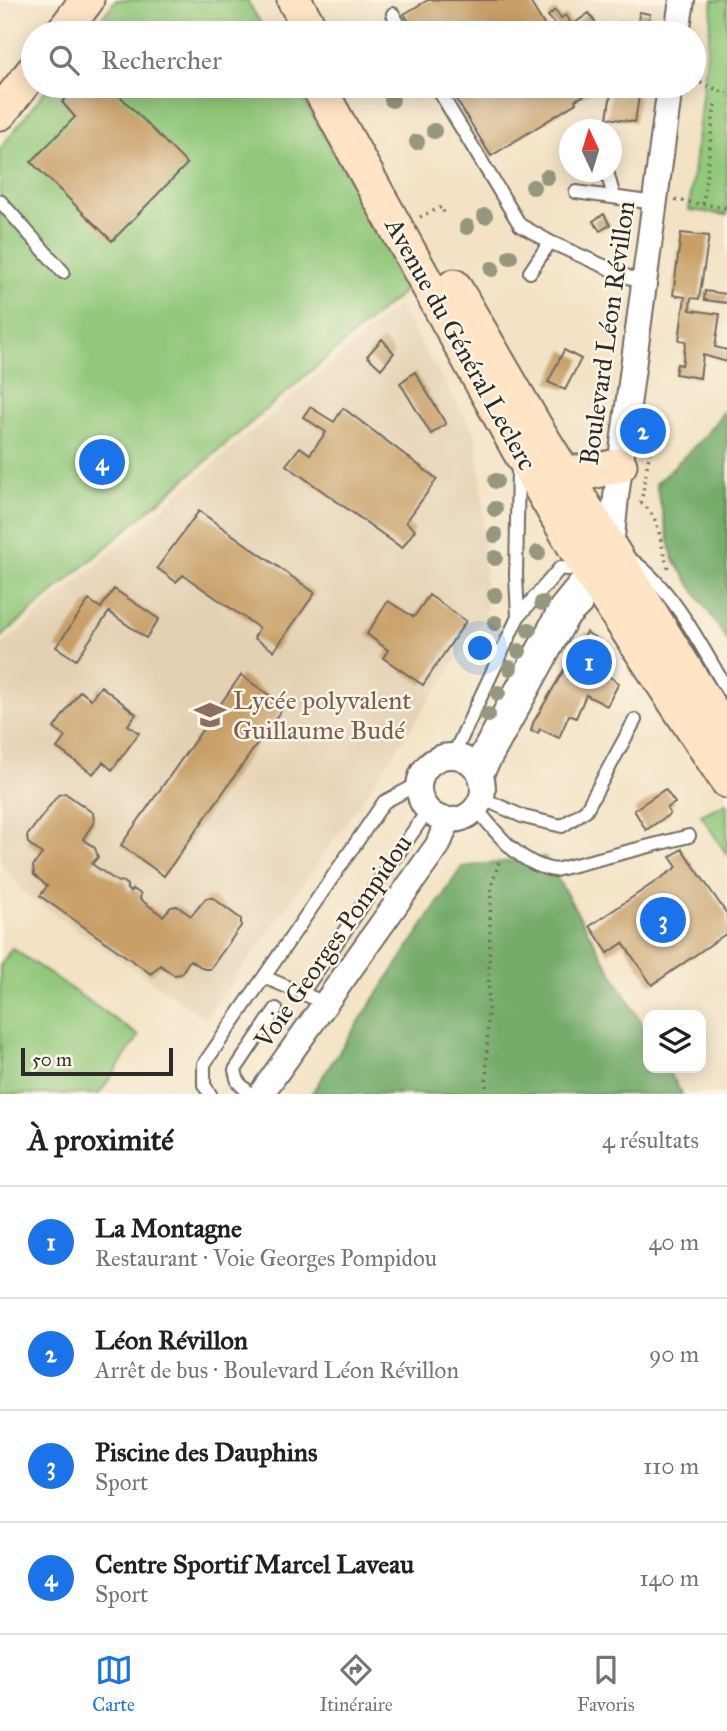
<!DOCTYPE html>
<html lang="fr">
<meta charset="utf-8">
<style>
body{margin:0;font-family:"IM FELL Great Primer",serif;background:#f6f6f6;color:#202124}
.controls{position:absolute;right:21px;bottom:21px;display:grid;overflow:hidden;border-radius:14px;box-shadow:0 4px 18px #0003}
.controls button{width:63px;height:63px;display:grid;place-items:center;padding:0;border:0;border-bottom:2px solid #e0e0e0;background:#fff;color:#202124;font:35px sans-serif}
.compass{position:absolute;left:559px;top:119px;width:63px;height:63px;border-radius:50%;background:#fff;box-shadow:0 4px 18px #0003;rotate:356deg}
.scale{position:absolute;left:21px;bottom:18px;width:152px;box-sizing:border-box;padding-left:7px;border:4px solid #2b2b2b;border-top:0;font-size:19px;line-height:24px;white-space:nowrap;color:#2b2b2b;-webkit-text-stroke:5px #fcf5e5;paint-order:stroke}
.you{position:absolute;left:481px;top:649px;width:24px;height:24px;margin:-18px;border:5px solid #fff;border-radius:50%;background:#1a73e8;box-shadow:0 0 0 10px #1a73e833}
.badge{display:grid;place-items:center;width:46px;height:46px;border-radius:50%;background:#1a73e8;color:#fff;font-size:23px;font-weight:700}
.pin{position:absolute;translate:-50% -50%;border:4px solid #fff;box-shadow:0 2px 7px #0006}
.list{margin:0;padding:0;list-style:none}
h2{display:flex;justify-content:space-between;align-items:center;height:91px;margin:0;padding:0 28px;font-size:30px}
h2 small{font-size:23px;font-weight:400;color:#757577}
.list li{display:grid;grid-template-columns:46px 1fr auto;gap:21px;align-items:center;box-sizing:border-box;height:112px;padding:0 28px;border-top:2px solid #e0e0e0}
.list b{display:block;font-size:26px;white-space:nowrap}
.list p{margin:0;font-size:23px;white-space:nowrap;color:#757577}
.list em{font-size:23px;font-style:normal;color:#757577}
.icon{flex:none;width:38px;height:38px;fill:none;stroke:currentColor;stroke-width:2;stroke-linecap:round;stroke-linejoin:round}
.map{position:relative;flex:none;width:727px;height:1094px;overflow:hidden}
.search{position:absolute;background:#fff;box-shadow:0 4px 18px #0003;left:21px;right:21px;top:21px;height:77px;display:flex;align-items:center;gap:18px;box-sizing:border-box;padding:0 24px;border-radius:38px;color:#757577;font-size:26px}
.sheet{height:539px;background:#fff}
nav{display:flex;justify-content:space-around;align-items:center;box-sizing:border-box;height:98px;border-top:2px solid #e0e0e0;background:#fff;font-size:19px;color:#757577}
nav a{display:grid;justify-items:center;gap:4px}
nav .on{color:#1a73e8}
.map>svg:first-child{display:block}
</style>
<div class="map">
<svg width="727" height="1094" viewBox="0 0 727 1094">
<rect width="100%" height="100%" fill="#fcf5e5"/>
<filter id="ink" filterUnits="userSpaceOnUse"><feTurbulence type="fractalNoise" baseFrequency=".0143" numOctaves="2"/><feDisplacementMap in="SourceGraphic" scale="14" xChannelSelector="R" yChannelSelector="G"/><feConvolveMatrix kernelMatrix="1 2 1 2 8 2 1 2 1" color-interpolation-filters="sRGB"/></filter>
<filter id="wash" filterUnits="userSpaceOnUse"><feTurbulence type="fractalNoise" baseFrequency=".00686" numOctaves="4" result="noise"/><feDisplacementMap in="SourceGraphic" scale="28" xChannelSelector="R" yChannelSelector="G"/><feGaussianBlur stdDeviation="1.57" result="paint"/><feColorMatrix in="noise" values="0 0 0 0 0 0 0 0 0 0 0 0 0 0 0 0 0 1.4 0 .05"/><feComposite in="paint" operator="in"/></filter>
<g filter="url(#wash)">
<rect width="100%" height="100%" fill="#f3e2c5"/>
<!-- built -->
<path fill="#e4d1b4" d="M398 306 476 434 483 497 486 616 374 783 257 949 205 1018 24 893 0 861V647Z"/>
<!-- green -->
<path fill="#91c87a" stroke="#5e7a52" stroke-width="2" d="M116 0H247L266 33H90Z
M713 0H727V215L689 210Z
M49 86H296L410 286 0 638V149Z
M726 803 727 805V855L701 815Z
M12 948 139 1036 99 1094H0V966Z"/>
<!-- forest -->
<path fill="#74ac6a" stroke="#506c4a" stroke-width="2" d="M727 407V640L673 558 656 484 704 437Z
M545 857 648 1035V1068H667L682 1094H311L462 867Z"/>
<g id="blocks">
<!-- building -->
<path fill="#c89f68" d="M428 0H529L549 33H416L404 14Z
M555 10 561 18 566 15 572 25 589 13 602 33H562L548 16Z
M639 12 650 14 647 33H613L614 29 620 30 621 22 638 25Z
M78 86H110L187 164 112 241 31 162 75 117 62 102Z
M448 86H597L599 88 575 100 576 103 491 156Z
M611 93 639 96 635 122 607 118Z
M604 214 610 225 600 231 593 221Z
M681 233 709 236 699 299 691 298 690 310 720 314 715 347 727 350V362L703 355 700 378 675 374 677 364 682 365 686 341 679 340 685 297 673 295Z
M705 291 727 294V303L704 300Z
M382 339 394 353 381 369 367 356Z
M564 350 581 359 565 390 548 382Z
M415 372 446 424 431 434 400 383Z
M310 407 334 422 343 408 437 479 406 522 415 530 402 548 286 465 300 447 310 454 326 432 303 417Z
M199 511 315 593 274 651 254 638 259 628 183 575 176 582 157 568Z
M114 589 159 619 146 638 109 612 76 660 56 647 89 600 101 608Z
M429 595 466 621 423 685 383 658 388 650 367 634 388 601 414 617Z
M586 632 599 640 603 645 596 654 607 666 603 672 619 683 607 706 586 695 576 718 569 715 559 738 540 729 538 733 531 731 533 723Z
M241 675 284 706 164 876 121 845Z
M101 686 136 714 128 725 139 733 112 770 103 762 93 774 57 748 65 737 54 728 80 691 91 699Z
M665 789 675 803 667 808 670 814 646 830 634 810Z
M65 793 93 813 94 822 83 839 95 848 98 857 92 864 118 882 122 881 127 885V889L130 892 133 889 141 894 140 899 163 916 171 907 177 906 191 916 206 898H213L241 919V926L210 969H204L190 960 181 974 174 975 160 965 151 974 40 896 47 886 34 875 33 866 42 854 28 843 27 836 58 795Z
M682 849 727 914V933L652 985 623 943 608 953 590 926 677 867 670 857Z"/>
</g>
</g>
<g filter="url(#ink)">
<use href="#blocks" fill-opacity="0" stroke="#716b61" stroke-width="2"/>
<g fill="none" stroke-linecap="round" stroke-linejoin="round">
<defs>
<path id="service" d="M393 14 404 33
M436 86 520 225 550 242 530 272
M587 127 590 130
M607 172 614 197
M576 192 655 203
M0 201 63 272
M550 242 644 284
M518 467 516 576 518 617
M630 559C672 587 702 647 727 690
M453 756 518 617 560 568 583 571
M482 784 571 621 585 607 588 584
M481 798 524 817 562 826 586 810 635 720
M476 808C497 834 520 865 555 870L689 836
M264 977 384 802 418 784
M302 993 428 810
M210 1094 204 1085V1064L264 977 325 1003
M250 1094 238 1082 235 1070 276 1009"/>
<path id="minor" d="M677 33 682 0
M419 788a32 32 0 1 1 64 0a32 32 0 1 1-64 0Z
M476 767 562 607 611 547 616 497 670 86
M261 1094 438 845 448 820"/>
<path id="secondary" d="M294 0 313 33
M62 33 87 0
M318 86 518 449 589 572 727 781
M0 113 33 71
M454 286 538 431 727 736
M564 472H592L620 465"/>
</defs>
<!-- service casing -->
<use href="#service" stroke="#716b61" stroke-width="16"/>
<!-- minor casing -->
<use href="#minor" stroke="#716b61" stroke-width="28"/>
<!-- secondary casing -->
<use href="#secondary" stroke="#716b61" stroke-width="37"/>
<!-- path -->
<path stroke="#716b61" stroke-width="3.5" stroke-dasharray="2 5" stroke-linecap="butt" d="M694 80 727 94
M675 200 727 208
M703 204 715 103
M420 217 442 207 445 216
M647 467 655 421 651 413
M641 503 646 474
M641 503C663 518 659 549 670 572
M486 1094 491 887 500 859"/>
<!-- service -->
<use href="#service" stroke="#fff" stroke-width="12"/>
<!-- minor -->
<use href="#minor" stroke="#fff" stroke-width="24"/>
<!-- secondary -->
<use href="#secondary" stroke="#ffe4c6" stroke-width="33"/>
</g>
<!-- trees -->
<g fill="#96977e">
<circle cx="392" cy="100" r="8"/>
<circle cx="434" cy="131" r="8"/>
<circle cx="417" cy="142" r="8"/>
<circle cx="547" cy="177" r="8"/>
<circle cx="533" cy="187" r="8"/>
<circle cx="485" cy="216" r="8"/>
<circle cx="467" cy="227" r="8"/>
<circle cx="510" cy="257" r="8"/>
<circle cx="492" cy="269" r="8"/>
<circle cx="496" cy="481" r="8"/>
<circle cx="495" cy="509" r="8"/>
<circle cx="495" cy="535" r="8"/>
<circle cx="538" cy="553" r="8"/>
<circle cx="495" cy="558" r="8"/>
<circle cx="495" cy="595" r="8"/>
<circle cx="542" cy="603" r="8"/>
<circle cx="495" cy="623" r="8"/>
<circle cx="529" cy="630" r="8"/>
<circle cx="519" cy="651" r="8"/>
<circle cx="510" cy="668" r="8"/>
<circle cx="498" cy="693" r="8"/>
<circle cx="488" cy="715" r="8"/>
</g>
</g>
<!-- icons -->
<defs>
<symbol id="school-bare" viewBox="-9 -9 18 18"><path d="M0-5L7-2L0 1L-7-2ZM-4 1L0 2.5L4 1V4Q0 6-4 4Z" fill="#8d6e63" stroke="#fcf5e5" stroke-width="2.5" paint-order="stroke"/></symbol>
</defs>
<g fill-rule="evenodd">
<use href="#school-bare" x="188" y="693" width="44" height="44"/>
</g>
<g text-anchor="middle" stroke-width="5" stroke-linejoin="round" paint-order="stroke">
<!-- street labels -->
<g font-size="26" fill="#2b2b2b" stroke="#fcf5e5">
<text transform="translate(607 333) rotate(-82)" y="9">Boulevard Léon Révillon</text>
<text transform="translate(461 344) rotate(61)" y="9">Avenue du Général Leclerc</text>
<text transform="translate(333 941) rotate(-55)" y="9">Voie Georges Pompidou</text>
</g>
<!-- education labels -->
<g font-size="26" fill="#785e54" stroke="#fcf5e5" text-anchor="start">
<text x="233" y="709">Lycée polyvalent<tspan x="233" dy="30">Guillaume Budé</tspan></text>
</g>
</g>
</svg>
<div class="controls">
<button><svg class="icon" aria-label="layers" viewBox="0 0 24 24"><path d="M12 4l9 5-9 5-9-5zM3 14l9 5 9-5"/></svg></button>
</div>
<svg class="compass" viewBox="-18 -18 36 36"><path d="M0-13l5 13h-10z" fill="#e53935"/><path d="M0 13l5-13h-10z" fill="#757577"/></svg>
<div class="scale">50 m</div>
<div class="you"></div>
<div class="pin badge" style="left:589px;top:662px">1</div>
<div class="pin badge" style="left:643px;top:431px">2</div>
<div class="pin badge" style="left:663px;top:920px">3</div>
<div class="pin badge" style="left:102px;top:462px">4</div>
<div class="search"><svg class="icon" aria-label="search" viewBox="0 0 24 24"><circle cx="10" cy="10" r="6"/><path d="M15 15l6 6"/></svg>Rechercher</div>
</div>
<section class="sheet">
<h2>À proximité<small>4 résultats</small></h2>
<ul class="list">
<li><span class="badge">1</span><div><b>La Montagne</b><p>Restaurant · Voie Georges Pompidou</p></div><em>40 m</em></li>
<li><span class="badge">2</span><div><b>Léon Révillon</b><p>Arrêt de bus · Boulevard Léon Révillon</p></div><em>90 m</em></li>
<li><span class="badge">3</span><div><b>Piscine des Dauphins</b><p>Sport</p></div><em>110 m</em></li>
<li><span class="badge">4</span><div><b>Centre Sportif Marcel Laveau</b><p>Sport</p></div><em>140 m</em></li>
</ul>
</section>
<nav>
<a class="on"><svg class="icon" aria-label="map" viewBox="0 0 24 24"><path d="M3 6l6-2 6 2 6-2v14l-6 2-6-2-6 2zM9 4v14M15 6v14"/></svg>Carte</a>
<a><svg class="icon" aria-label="directions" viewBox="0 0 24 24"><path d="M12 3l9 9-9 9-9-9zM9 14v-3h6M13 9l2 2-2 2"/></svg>Itinéraire</a>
<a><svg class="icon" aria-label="saved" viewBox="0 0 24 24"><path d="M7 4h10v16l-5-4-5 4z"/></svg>Favoris</a>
</nav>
